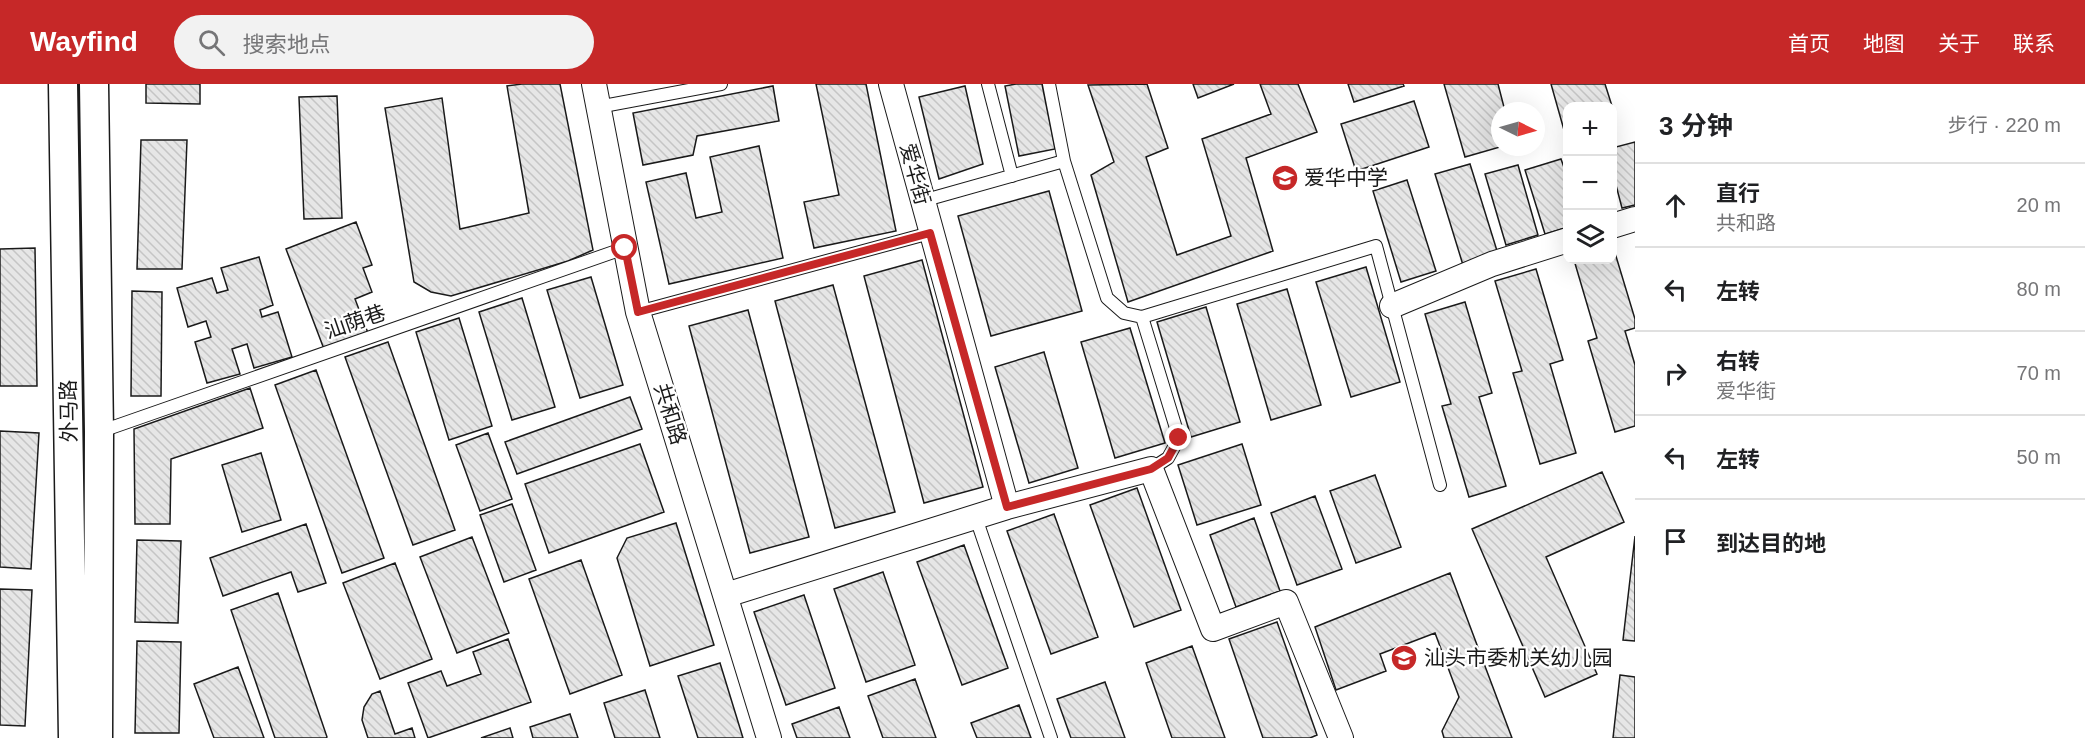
<!DOCTYPE html>
<html lang="zh">
<meta charset="utf-8">
<style>
body{margin:0;font-family:Helvetica,"Noto Sans SC",sans-serif;background:#f2f2f2;color:#202124}
.controls{position:absolute;right:18px;top:18px;display:grid;overflow:hidden;border-radius:12px;box-shadow:0 6px 24px #0002}
.controls button{width:54px;height:54px;display:grid;place-items:center;padding:0;border:0;border-bottom:2px solid #e0e0e0;background:#fff;color:#202124;font:30px sans-serif}
.compass{position:absolute;left:1491px;top:18px;width:54px;height:54px;border-radius:50%;background:#fff;box-shadow:0 6px 24px #0002;rotate:95deg}
.stop{position:absolute;width:18px;height:18px;margin:-14px;border:4px solid #c62828;border-radius:50%;background:#fff}
.stop.end{background:#c62828;border-color:#fff;box-shadow:0 2px 6px #0008}
.list{margin:0;padding:0;list-style:none}
h2{display:flex;justify-content:space-between;align-items:center;height:78px;margin:0;padding:0 24px;font-size:26px}
h2 small{font-size:20px;font-weight:400;color:#757577}
.list li{display:grid;grid-template-columns:39px 1fr auto;gap:18px;align-items:center;box-sizing:border-box;height:84px;padding:0 24px;border-top:2px solid #e0e0e0}
.list b{display:block;font-size:22px;white-space:nowrap}
.list p{margin:0;font-size:20px;white-space:nowrap;color:#757577}
.list em{font-size:20px;font-style:normal;color:#757577}
.icon{flex:none;width:33px;height:33px;fill:none;stroke:currentColor;stroke-width:2;stroke-linecap:round;stroke-linejoin:round}
.map{position:relative;flex:none;width:1635px;height:654px;overflow:hidden}
header{display:flex;align-items:center;gap:36px;box-sizing:border-box;height:84px;padding:0 30px;background:#c62828;color:#fff}
header strong{font-size:28px}
nav{display:flex;gap:33px;margin-inline-start:auto;font-size:21px}
.search{width:420px;height:54px;background:#f2f2f2;display:flex;align-items:center;gap:15px;box-sizing:border-box;padding:0 21px;border-radius:33px;color:#757577;font-size:22px}
main{display:flex}
aside{flex:1;background:#fff}
.map>svg:first-child{display:block}
</style>
<header>
<strong>Wayfind</strong>
<div class="search"><svg class="icon" aria-label="search" viewBox="0 0 24 24"><circle cx="10" cy="10" r="6"/><path d="M15 15l6 6"/></svg>搜索地点</div>
<nav><a>首页</a><a>地图</a><a>关于</a><a>联系</a></nav>
</header>
<main>
<div class="map">
<svg width="1635" height="654" viewBox="0 0 1635 654">
<defs>
<pattern id="building-back-hatch" width="6" height="6" patternUnits="userSpaceOnUse" patternTransform="scale(1.5)"><rect width="6" height="6" fill="#e6e6e6"/><path d="M-1 5l2 2M0 0l6 6M5-1l2 2" fill="none" stroke="#c5c5c5"/></pattern>
</defs>
<rect width="100%" height="100%" fill="#fff"/>
<!-- building -->
<path fill="url(#building-back-hatch)" stroke="#1a1a1a" stroke-width="1.5" d="M146 0H200V20L146 19Z
M522 0H560L593 166 568 177 451 212 431 208 414 198 385 24 442 14 460 145 529 129 507 2Z
M816 0H866L896 147 814 164 804 118 839 111Z
M1016 0H1042L1055 65 1019 72 1005 2Z
M1147 0 1168 64 1146 73 1177 171 1231 152 1202 55 1271 30 1260 0H1298L1317 48 1246 74 1273 167 1128 218 1091 91 1114 78 1088 1Z
M1193 0H1234L1198 14Z
M1348 0H1403L1404 2 1354 18Z
M1444 0H1498L1505 27H1500V63L1465 73Z
M1551 0H1605L1612 22H1568V46H1564Z
M773 2 779 37 697 52 693 71 643 81 633 29Z
M965 2 983 80 939 95 919 13Z
M337 12 342 134 304 135 299 13Z
M1414 17 1429 63 1356 87 1341 40Z
M141 56H187L182 185H137Z
M1635 58V121L1622 124 1612 86V64Z
M759 62 783 174 669 200 646 98 686 89 696 134 722 128 710 73Z
M1561 75 1568 95V143L1545 150 1525 86Z
M1470 80 1498 170 1463 181 1435 90Z
M1518 81 1538 151 1506 161 1485 90Z
M1407 96 1436 187 1401 198 1373 107Z
M1049 107 1082 227 991 252 958 132Z
M356 138 372 181 363 184 372 208 355 215 368 249 324 265 286 165Z
M1612 159 1635 235V244L1625 247 1635 281V342L1615 348 1588 257 1597 254 1574 176H1612Z
M35 164 37 302H0V165Z
M259 173 273 221 260 226 262 233 278 228 292 273 254 284 247 260 232 265 240 290 207 299 195 258 211 253 206 237 188 243 177 204 212 194 217 209 228 206 221 184Z
M922 176 983 403 924 419 864 192Z
M1366 183 1400 298 1351 313 1316 198Z
M1536 185 1563 276 1550 280 1576 369 1540 380 1513 289 1522 287 1495 197Z
M591 193 623 301 580 314 547 206Z
M833 201 895 428 835 444 775 217Z
M1287 205 1321 321 1271 336 1237 220Z
M132 207 162 208 161 312H131Z
M522 214 555 323 512 336 479 228Z
M1465 218 1492 309 1479 313 1506 402 1469 413 1442 322 1451 320 1425 230Z
M1206 223 1240 338 1191 353 1157 238Z
M748 226 809 453 750 469 689 242Z
M459 234 492 342 449 356 416 248Z
M1130 244 1165 359 1115 374 1081 258Z
M388 258 455 446 413 461 345 273Z
M1044 268 1078 384 1029 399 995 283Z
M316 286 384 474 342 489 275 301Z
M250 304 263 344 171 375 170 440H135L134 345Z
M630 313 642 345 517 390 505 358Z
M0 347 39 349 31 485 0 483Z
M488 349 512 415 480 427 456 361Z
M640 360 664 428 549 469 525 400Z
M1242 360 1261 421 1197 441 1178 381Z
M261 369 281 436 242 448 222 381Z
M1602 388 1624 438 1546 473 1597 590 1545 613 1472 445Z
M1375 391 1401 463 1356 479 1330 407Z
M1137 404 1181 526 1134 543 1090 421Z
M1315 412 1342 485 1297 501 1271 429Z
M512 420 536 486 504 498 480 431Z
M1054 430 1098 553 1051 570 1007 447Z
M1254 434 1280 507 1236 523 1210 451Z
M676 439 714 561 650 582 617 474 627 454Z
M306 440 326 499 298 508 291 488 223 512 210 474Z
M1635 452V557L1623 556Z
M472 453 509 549 457 569 420 473Z
M137 456 181 457 178 539 135 538Z
M964 461 1008 584 962 601 917 478Z
M581 476 622 591 570 610 529 495Z
M395 479 432 575 380 595 343 499Z
M883 488 915 581 866 598 834 505Z
M1450 489 1512 654H1444L1442 647 1459 613 1435 549 1380 570 1386 587 1336 606 1315 543Z
M0 505 32 506 25 642 0 641Z
M278 509 327 653 326 654H275L231 526Z
M804 511 835 604 786 621 754 528Z
M1277 538 1317 651 1310 654H1263L1229 555Z
M508 555 531 618 428 654 408 599 441 587 447 602 481 590 473 568Z
M137 557 181 558 179 649H135Z
M1192 562 1225 654H1172L1146 579Z
M720 579 743 654H698L678 592Z
M238 583 264 654H214L194 600Z
M1620 591 1635 593V654H1613Z
M915 595 936 654H883L868 612Z
M1105 598 1125 654H1071L1057 615Z
M645 606 660 654H615L604 619Z
M380 607 395 650 412 644 415 654H368L362 636 364 623 372 610Z
M1019 621 1031 654H977L971 639Z
M839 623 850 654H797L792 640Z
M570 630 578 654H533L530 643Z
M510 644 513 654H481Z"/>
<g fill="none" stroke-linecap="round" stroke-linejoin="round">
<defs>
<path id="service" d="M988 0 1012 92
M1049 0 1064 77 1107 214 1124 229 1142 233 1179 354 1168 374 1151 385
M598 23 721 0
M922 117 1064 77
M638 228 930 149
M1142 233 1376 162 1440 401
M99 348 625 164
M976 434 1051 654"/>
<path id="minor" d="M594 0 638 228 769 654
M891 0 1007 423
M1612 142 1635 135
M1392 222 1492 180 1568 156
M726 511 1007 423 1151 385 1213 545 1286 518 1341 654"/>
<path id="tertiary" d="M63 0 73 654
M94 0 99 348 98 654"/>
</defs>
<!-- service casing -->
<use href="#service" stroke="#1a1a1a" stroke-width="14"/>
<!-- minor casing -->
<use href="#minor" stroke="#1a1a1a" stroke-width="26"/>
<!-- tertiary casing -->
<use href="#tertiary" stroke="#1a1a1a" stroke-width="31"/>
<!-- service -->
<use href="#service" stroke="#fff" stroke-width="12"/>
<!-- minor -->
<use href="#minor" stroke="#fff" stroke-width="24"/>
<!-- tertiary -->
<use href="#tertiary" stroke="#fff" stroke-width="28"/>
</g>
<g fill="none" stroke-linecap="round" stroke-linejoin="round">
<!-- route -->
<path stroke="#c62828" stroke-width="8" d="M625 164 638 228 930 149 1007 423 1151 385 1168 374 1179 354"/>
</g>
<!-- icons -->
<defs>
<symbol id="school-disc" viewBox="-11 -11 22 22"><circle r="9.5" fill="#c62828" stroke="#fff"/><path d="M0-5L7-2L0 1L-7-2ZM-4 1L0 2.5L4 1V4Q0 6-4 4Z" fill="#fff"/></symbol>
</defs>
<g fill-rule="evenodd">
<use href="#school-disc" x="1270" y="79" width="30" height="30"/>
<use href="#school-disc" x="1389" y="559" width="30" height="30"/>
</g>
<g text-anchor="middle" stroke-width="4.5" stroke-linejoin="round" paint-order="stroke">
<!-- street labels -->
<g font-size="21" fill="#1a1a1a" stroke="#fff">
<text transform="translate(915 90) rotate(75)" y="7">爱华街</text>
<text transform="translate(355 238) rotate(-19)" y="7">汕荫巷</text>
<text transform="translate(69 327) rotate(-91)" y="7">外马路</text>
<text transform="translate(670 330) rotate(73)" y="7">共和路</text>
</g>
<!-- poi labels -->
<g font-size="21" fill="#1a1a1a" stroke="#fff" text-anchor="start">
<text x="1304" y="101">爱华中学</text>
<text x="1424" y="581">汕头市委机关幼儿园</text>
</g>
</g>
</svg>
<div class="controls">
<button>+</button>
<button>−</button>
<button><svg class="icon" aria-label="layers" viewBox="0 0 24 24"><path d="M12 4l9 5-9 5-9-5zM3 14l9 5 9-5"/></svg></button>
</div>
<svg class="compass" viewBox="-18 -18 36 36"><path d="M0-13l5 13h-10z" fill="#e53935"/><path d="M0 13l5-13h-10z" fill="#757577"/></svg>
<div class="stop" style="left:625px;top:164px"></div>
<div class="stop end" style="left:1179px;top:354px"></div>
</div>
<aside>
<h2>3 分钟<small>步行 · 220 m</small></h2>
<ul class="list">
<li><svg class="icon" aria-label="ahead" viewBox="0 0 24 24"><path d="M12 20V5M6 11l6-6 6 6"/></svg><div><b>直行</b><p>共和路</p></div><em>20 m</em></li>
<li><svg class="icon" aria-label="left" viewBox="0 0 24 24"><path d="M17 20v-9H6M10 6l-5 5 5 5"/></svg><div><b>左转</b></div><em>80 m</em></li>
<li><svg class="icon" aria-label="right" viewBox="0 0 24 24"><path d="M7 20v-9h11M14 6l5 5-5 5"/></svg><div><b>右转</b><p>爱华街</p></div><em>70 m</em></li>
<li><svg class="icon" aria-label="left" viewBox="0 0 24 24"><path d="M17 20v-9H6M10 6l-5 5 5 5"/></svg><div><b>左转</b></div><em>50 m</em></li>
<li><svg class="icon" aria-label="arrive" viewBox="0 0 24 24"><path d="M6 21V4h12l-3 4 3 4H6"/></svg><div><b>到达目的地</b></div></li>
</ul>
</aside>
</main>
